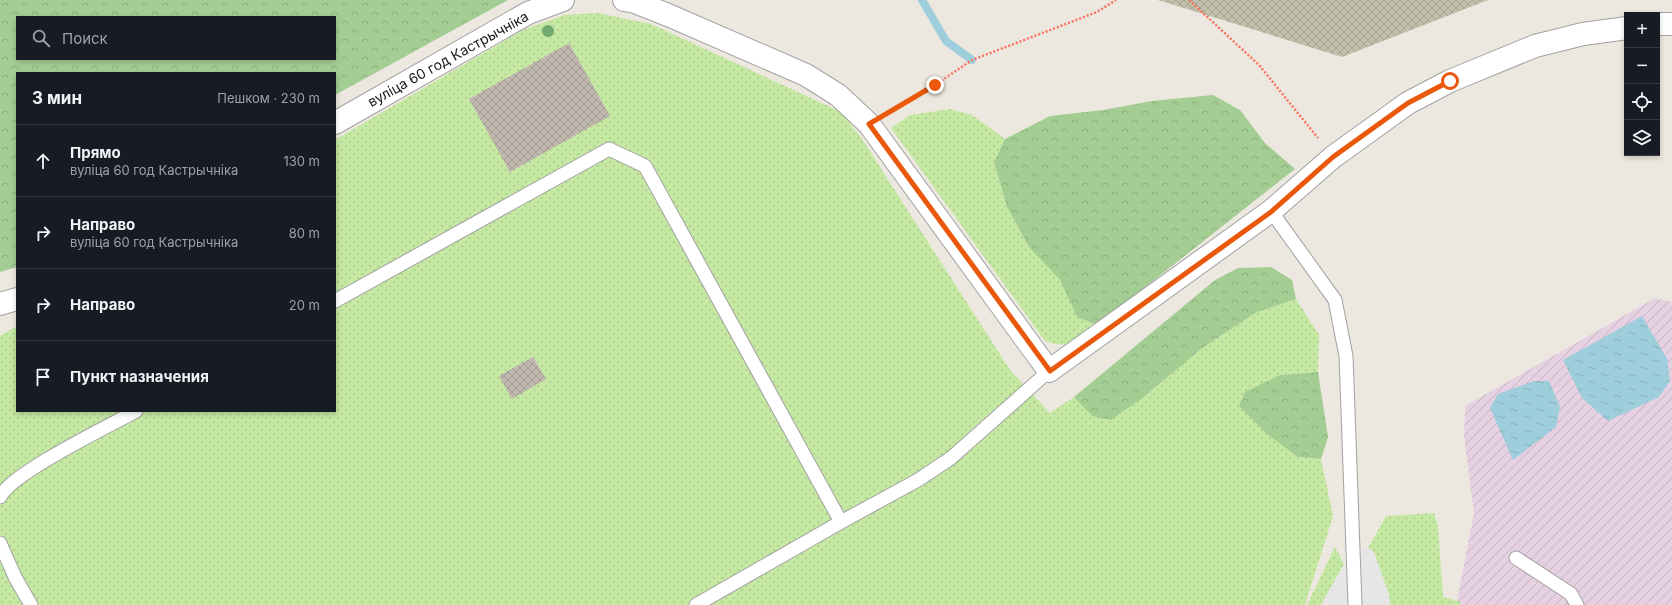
<!DOCTYPE html>
<html lang="ru">
<meta charset="utf-8">
<style>
body{margin:0;font-family:Inter,sans-serif;background:#242831;color:#f1f3f6}
.controls{position:absolute;right:12px;top:12px;display:grid;overflow:hidden;border-radius:0px;box-shadow:0 2px 6px #0003}
.controls button{width:36px;height:36px;display:grid;place-items:center;padding:0;border:0;border-bottom:1px solid #363941;background:#171b24;color:#f1f3f6;font:20px sans-serif}
.stop{position:absolute;width:12px;height:12px;margin:-9px;border:3px solid #ea580c;border-radius:50%;background:#fff}
.stop.end{background:#ea580c;border-color:#fff;box-shadow:0 1px 4px #0008}
.list{margin:0;padding:0;list-style:none}
h2{display:flex;justify-content:space-between;align-items:center;height:52px;margin:0;padding:0 16px;font-size:17px}
h2 small{font-size:13px;font-weight:400;color:#9ea1a6}
.list li{display:grid;grid-template-columns:26px 1fr auto;gap:12px;align-items:center;box-sizing:border-box;height:72px;padding:0 16px;border-top:1px solid #363941}
.list b{display:block;font-size:15px;white-space:nowrap}
.list p{margin:0;font-size:13px;white-space:nowrap;color:#9ea1a6}
.list em{font-size:13px;font-style:normal;color:#9ea1a6}
.icon{flex:none;width:22px;height:22px;fill:none;stroke:currentColor;stroke-width:2;stroke-linecap:round;stroke-linejoin:round}
.map{position:relative;flex:none;width:1672px;height:605px;overflow:hidden}
.search{position:absolute;background:#171b24;box-shadow:0 2px 6px #0003;left:16px;top:16px;width:320px;height:44px;display:flex;align-items:center;gap:10px;box-sizing:border-box;padding:0 14px;border-radius:0px;color:#9ea1a6;font-size:15px}
.panel{position:absolute;background:#171b24;box-shadow:0 2px 6px #0003;left:16px;top:72px;width:320px;height:340px;border-radius:0px}
.map>svg:first-child{display:block}
</style>
<div class="map">
<svg width="1672" height="605" viewBox="0 0 1672 605">
<defs>
<pattern id="industrial-furrows" width="10" height="10" patternUnits="userSpaceOnUse"><rect width="10" height="10" fill="#e6d1e2"/><path d="M-1 1l2-2M0 10L10 0M9 11l2-2" fill="none" stroke="#c5b3c1"/></pattern>
<pattern id="construction-cross-hatch" width="8" height="8" patternUnits="userSpaceOnUse"><rect width="8" height="8" fill="#c1c1ab"/><path d="M0 0l8 8M0 8l8-8" fill="none" stroke="#a5a593"/></pattern>
<pattern id="grass-dots" width="8" height="8" patternUnits="userSpaceOnUse"><rect width="8" height="8" fill="#c5e9a3"/><path d="M2 2h.1M6 6h.1" fill="none" stroke="#a9c78c" stroke-width="1.8" stroke-linecap="round"/></pattern>
<pattern id="forest-crowns" width="20" height="18" patternUnits="userSpaceOnUse"><rect width="20" height="18" fill="#a4cd93"/><path d="M2 6a3 3 0 1 1 6 0M12 15a3 3 0 1 1 6 0" fill="none" stroke="#8daf7e"/></pattern>
<pattern id="water-ripples" width="26" height="14" patternUnits="userSpaceOnUse"><rect width="26" height="14" fill="#9ecedc"/><path d="M2 4q2-2 4 0t4 0M15 11q2-2 4 0t4 0" fill="none" stroke="#88b0bc"/></pattern>
<pattern id="building-cross-hatch" width="8" height="8" patternUnits="userSpaceOnUse"><rect width="8" height="8" fill="#c0b7af"/><path d="M0 0l8 8M0 8l8-8" fill="none" stroke="#a49d96"/></pattern>
</defs>
<rect width="100%" height="100%" fill="#ede8df"/>
<!-- industrial -->
<path fill="url(#industrial-furrows)" d="M1655 298 1672 302V605H1456L1474 513 1464 436 1465 406Z"/>
<!-- construction -->
<path fill="url(#construction-cross-hatch)" d="M1158 0H1488L1342 57Z"/>
<!-- grass -->
<path fill="url(#grass-dots)" d="M598 13 651 24 841 112 860 136 1010 370 1050 413 1074 397 1092 416 1145 396 1201 349 1257 312 1296 299 1319 335 1318 372 1280 375 1298 457 1321 459 1333 516 1305 605H0V336L17 326V411H335V140L523 30 564 15Z
M950 109 972 115 1005 139 994 162 1007 207 1029 247 1060 280 1077 317 1097 325C1077 341 1071 350 1045 341L891 128 910 115Z
M1434 513 1438 526 1443 597 1461 602 1460 605H1390L1389 595 1374 552 1368 548 1386 516Z
M1335 547 1344 564 1321 605H1307Z"/>
<!-- forest -->
<path fill="url(#forest-crowns)" fill-rule="evenodd" d="M0 0H508L335 95V73H17V267L0 272ZM17 17H335V59H17Z
M1213 95 1240 110 1265 143 1295 169 1097 325 1077 317 1060 280 1029 247 1007 207 994 162 1005 139 1050 116 1103 110 1152 101Z
M1271 267 1292 280 1296 299 1257 312 1201 349 1145 396 1111 420 1092 416 1074 397 1215 280 1238 268Z
M1318 372 1328 437 1321 459 1298 457 1267 434 1239 406 1245 392 1280 375Z"/>
<!-- parking -->
<path fill="#e6e6e6" d="M1368 548 1374 552 1389 595 1390 605H1360L1358 553Z
M1344 564 1348 594V605H1321Z"/>
<!-- water -->
<path fill="url(#water-ripples)" d="M1642 316 1667 359 1670 381 1659 397 1608 421 1582 398 1563 360Z
M1534 381H1549L1560 407 1556 427 1513 460 1490 408 1498 394Z"/>
<g fill="none" stroke-linecap="round" stroke-linejoin="round">
<!-- stream -->
<path stroke="#9ecedc" stroke-width="8" d="M922 0 946 41 972 60"/>
</g>
<!-- building -->
<path fill="url(#building-cross-hatch)" d="M569 43 610 116 510 172 469 99Z
M533 357 546 379 512 399 499 376Z"/>
<g fill="none" stroke-linecap="round" stroke-linejoin="round">
<defs>
<path id="lane" d="M1271 211 1335 300 1346 356 1355 605
M335 301 609 149 645 166 841 522
M0 497C11 473 109 426 136 411
M0 543 15 577 31 605
M1516 558 1571 594 1577 605
M696 605 841 522 918 480 951 458 1049 371"/>
<path id="street" d="M624 0 635 2 668 15 806 75 838 95 869 124 1049 371 1271 211 1333 157 1408 103 1450 81 1535 46 1583 34 1627 28
M1657 24H1672
M335 123 528 13 563 0
M0 304 17 299"/>
</defs>
<!-- lane casing -->
<use href="#lane" stroke="#a1a1a1" stroke-width="15"/>
<!-- street casing -->
<use href="#street" stroke="#a1a1a1" stroke-width="24"/>
<!-- path -->
<path stroke="#fb7161" stroke-width="2.5" stroke-dasharray="2 2" stroke-linecap="butt" d="M1189 0 1259 65 1318 138
M890 112 935 85 972 60 1097 12 1116 0"/>
<!-- lane -->
<use href="#lane" stroke="#fff" stroke-width="13"/>
<!-- street -->
<use href="#street" stroke="#fff" stroke-width="22"/>
</g>
<!-- trees -->
<circle fill="#70aa6f" cx="548" cy="31" r="6"/>
<g fill="none" stroke-linecap="round" stroke-linejoin="round">
<!-- route -->
<path stroke="#ea580c" stroke-width="5" d="M935 85 869 124 1050 371 1271 212 1333 157 1408 103 1450 81"/>
</g>
<g text-anchor="middle" stroke-width="3.5" stroke-linejoin="round" paint-order="stroke">
<!-- street labels -->
<g font-size="14" fill="#1a1a1a" stroke="#fff">
<text transform="translate(448 59) rotate(-29)" y="5">вуліца 60 год Кастрычніка</text>
</g>
</g>
</svg>
<div class="controls">
<button>+</button>
<button>−</button>
<button><svg class="icon" aria-label="locate" viewBox="0 0 24 24"><circle cx="12" cy="12" r="6"/><path d="M12 2v4M12 18v4M2 12h4M18 12h4"/></svg></button>
<button><svg class="icon" aria-label="layers" viewBox="0 0 24 24"><path d="M12 4l9 5-9 5-9-5zM3 14l9 5 9-5"/></svg></button>
</div>
<div class="stop" style="left:1450px;top:81px"></div>
<div class="stop end" style="left:935px;top:85px"></div>
<div class="search"><svg class="icon" aria-label="search" viewBox="0 0 24 24"><circle cx="10" cy="10" r="6"/><path d="M15 15l6 6"/></svg>Поиск</div>
<section class="panel">
<h2>3 мин<small>Пешком · 230 m</small></h2>
<ul class="list">
<li><svg class="icon" aria-label="ahead" viewBox="0 0 24 24"><path d="M12 20V5M6 11l6-6 6 6"/></svg><div><b>Прямо</b><p>вуліца 60 год Кастрычніка</p></div><em>130 m</em></li>
<li><svg class="icon" aria-label="right" viewBox="0 0 24 24"><path d="M7 20v-9h11M14 6l5 5-5 5"/></svg><div><b>Направо</b><p>вуліца 60 год Кастрычніка</p></div><em>80 m</em></li>
<li><svg class="icon" aria-label="right" viewBox="0 0 24 24"><path d="M7 20v-9h11M14 6l5 5-5 5"/></svg><div><b>Направо</b></div><em>20 m</em></li>
<li><svg class="icon" aria-label="arrive" viewBox="0 0 24 24"><path d="M6 21V4h12l-3 4 3 4H6"/></svg><div><b>Пункт назначения</b></div></li>
</ul>
</section>
</div>
